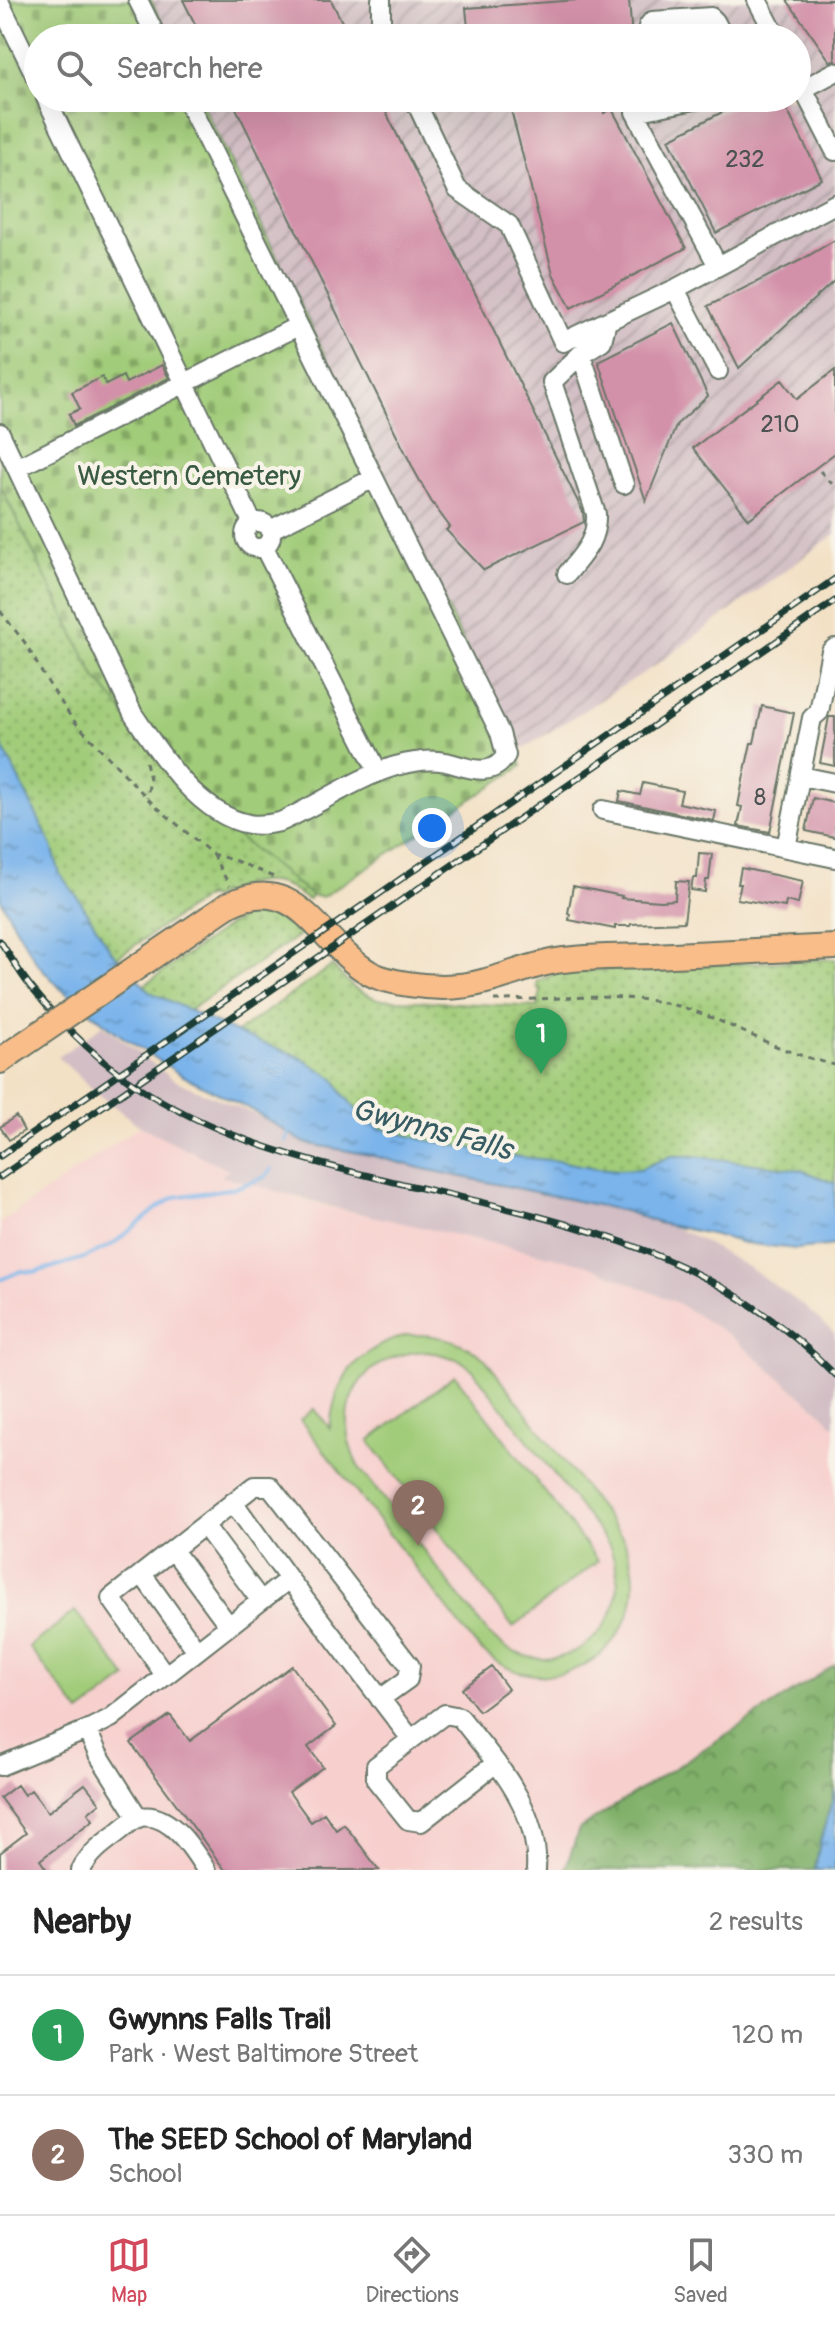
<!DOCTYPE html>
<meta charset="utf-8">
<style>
body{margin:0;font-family:Pangolin,sans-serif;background:#f2f2f2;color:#222}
.you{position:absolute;left:432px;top:828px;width:28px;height:28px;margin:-20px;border:6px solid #fff;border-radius:50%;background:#1a73e8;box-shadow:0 0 0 12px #1a73e833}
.badge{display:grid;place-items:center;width:52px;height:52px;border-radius:50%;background:#d1495b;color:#fff;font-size:26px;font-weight:700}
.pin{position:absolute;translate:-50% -66px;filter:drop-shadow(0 2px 4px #0008)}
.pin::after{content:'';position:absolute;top:42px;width:28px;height:24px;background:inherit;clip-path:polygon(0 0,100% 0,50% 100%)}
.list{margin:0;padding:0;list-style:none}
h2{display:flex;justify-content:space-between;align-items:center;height:104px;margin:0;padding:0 32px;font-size:34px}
h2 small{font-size:26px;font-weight:400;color:#767676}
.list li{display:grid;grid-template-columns:52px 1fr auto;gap:24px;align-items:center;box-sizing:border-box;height:120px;padding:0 32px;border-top:2px solid #e0e0e0}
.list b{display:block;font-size:30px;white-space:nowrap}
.list p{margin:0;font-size:26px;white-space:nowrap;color:#767676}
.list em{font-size:26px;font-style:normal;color:#767676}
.icon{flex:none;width:44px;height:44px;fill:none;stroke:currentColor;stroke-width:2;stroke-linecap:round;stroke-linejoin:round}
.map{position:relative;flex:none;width:835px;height:1870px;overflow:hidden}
.search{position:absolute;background:#fff;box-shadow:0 8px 32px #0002;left:24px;right:24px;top:24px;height:88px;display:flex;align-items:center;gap:20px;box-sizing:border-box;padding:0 28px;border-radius:44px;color:#767676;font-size:30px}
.sheet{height:344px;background:#fff}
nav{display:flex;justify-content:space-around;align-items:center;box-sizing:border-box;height:112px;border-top:2px solid #e0e0e0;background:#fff;font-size:22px;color:#767676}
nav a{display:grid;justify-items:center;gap:4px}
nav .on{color:#d1495b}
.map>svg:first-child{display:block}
</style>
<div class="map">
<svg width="835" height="1870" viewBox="0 0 835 1870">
<defs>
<pattern id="industrial-furrows" width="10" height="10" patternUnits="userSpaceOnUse" patternTransform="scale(2)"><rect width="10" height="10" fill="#d2bec4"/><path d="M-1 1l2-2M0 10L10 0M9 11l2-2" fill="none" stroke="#aa9ca0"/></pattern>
<pattern id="grass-dots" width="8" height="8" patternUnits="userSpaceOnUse" patternTransform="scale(2)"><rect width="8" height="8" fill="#a1cc79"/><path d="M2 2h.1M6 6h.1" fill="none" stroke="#83a764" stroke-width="1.8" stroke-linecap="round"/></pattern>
<pattern id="forest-crowns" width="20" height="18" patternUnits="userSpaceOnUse" patternTransform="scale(2)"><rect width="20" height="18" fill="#80b069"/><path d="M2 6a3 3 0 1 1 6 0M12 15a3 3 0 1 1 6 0" fill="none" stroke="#689057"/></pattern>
<pattern id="cemetery-stones" width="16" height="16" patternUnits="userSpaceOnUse" patternTransform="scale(2)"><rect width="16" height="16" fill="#a1cc79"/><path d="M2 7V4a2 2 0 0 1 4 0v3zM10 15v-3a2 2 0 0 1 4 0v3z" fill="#83a764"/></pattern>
<pattern id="water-ripples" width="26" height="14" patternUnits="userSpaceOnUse" patternTransform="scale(2)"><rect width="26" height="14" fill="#7ab4eb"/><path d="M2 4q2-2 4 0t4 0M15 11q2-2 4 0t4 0" fill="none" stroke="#6394bf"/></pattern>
</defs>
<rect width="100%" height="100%" fill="#f7f3e8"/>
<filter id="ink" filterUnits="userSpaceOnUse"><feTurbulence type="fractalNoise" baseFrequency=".0125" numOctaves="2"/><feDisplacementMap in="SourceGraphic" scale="16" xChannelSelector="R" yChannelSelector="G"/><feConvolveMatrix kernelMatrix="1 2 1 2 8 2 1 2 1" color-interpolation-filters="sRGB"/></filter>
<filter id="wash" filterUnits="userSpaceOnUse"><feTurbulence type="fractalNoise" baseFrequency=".006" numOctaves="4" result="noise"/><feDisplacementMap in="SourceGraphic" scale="32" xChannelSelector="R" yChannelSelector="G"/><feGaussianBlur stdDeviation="1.8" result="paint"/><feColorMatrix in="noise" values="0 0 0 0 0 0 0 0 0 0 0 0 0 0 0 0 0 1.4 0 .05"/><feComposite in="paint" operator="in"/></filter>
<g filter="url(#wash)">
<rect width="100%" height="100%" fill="#f3e1c6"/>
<!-- built -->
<path fill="#f7d0ce" d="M140 1126 230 1170 306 1202 517 1247 585 1264 677 1303 708 1320 729 1335 821 1412 835 1427V1665L579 1829 565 1870H0V1223Z"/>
<!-- industrial -->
<path fill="url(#industrial-furrows)" d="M151 0H835V534L656 665 515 754 391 490 199 98H797V38H169Z"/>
<!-- railway -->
<path fill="#d2bec4" d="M103 1025 174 1080 296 1132 636 1211 695 1237 751 1269 804 1306 835 1334V1427L821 1412 729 1335 677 1303 585 1264 336 1208 221 1176 229 1170 140 1126 95 1092 58 1057Z"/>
<!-- grass -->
<path fill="url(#grass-dots)" stroke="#608456" stroke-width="2" d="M0 485 95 677 225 826 312 896 308 900C300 895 290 886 281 884 256 877 233 888 212 898L207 896 87 978 0 833Z
M269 913 290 920 302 933 152 1036 119 1003 229 925 245 916Z
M835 959V1194L613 1188 418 1153 214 1048 332 966 355 989 377 999 538 1007 541 991 537 987V982L558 972Z"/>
<!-- forest -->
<path fill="url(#forest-crowns)" stroke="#50764e" stroke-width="2" d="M835 1665V1791L820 1842 815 1870H565L579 1829Z"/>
<!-- cemetery -->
<path fill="url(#cemetery-stones)" stroke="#608456" stroke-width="2" d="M0 0H151L169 38H38V98H199L391 490 522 766 322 897 312 896 225 826 191 793 95 677 0 485Z"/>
<!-- garden -->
<path fill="#a1cc79" stroke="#608456" stroke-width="2" fill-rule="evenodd" d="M407 1335C438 1334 460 1339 485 1359L623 1538C629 1551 634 1565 634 1580 636 1638 581 1687 523 1673 504 1669 488 1657 475 1644L300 1420 314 1409 330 1428C335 1377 356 1350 407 1335ZM428 1351 460 1360 473 1370 609 1545C615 1561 620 1577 617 1594 611 1636 567 1669 525 1656 510 1652 498 1643 488 1633L358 1466C328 1406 361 1353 428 1351Z
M455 1375 598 1561 513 1627 369 1441Z
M75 1611 127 1678 80 1713 29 1647Z"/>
<!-- water -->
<path fill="url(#water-ripples)" stroke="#4c7890" stroke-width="2" d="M0 741 52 846 60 874 77 896 112 952 150 992 246 1037 298 1056 335 1079 342 1093 362 1116 383 1129 421 1139 511 1156 558 1161 597 1168 619 1170 640 1169 671 1156H695L801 1170 835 1183V1245L796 1249 743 1243 715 1235 658 1223 625 1211 420 1168 370 1155 305 1143 250 1109 183 1076 120 1035 61 989 37 963 15 926 0 898Z
M835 1791V1870H815L820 1842Z"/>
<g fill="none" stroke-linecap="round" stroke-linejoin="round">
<!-- stream -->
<path stroke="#7ab4eb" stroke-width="4" d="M286 1141 291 1128
M0 1280 21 1271 36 1272 84 1258 113 1244 159 1207 175 1197 235 1188 265 1177 272 1169"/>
</g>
<g id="blocks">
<!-- building -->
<path fill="#d391a9" d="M183 0H331L350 38H202Z
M578 0H629L632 38H469L466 8Z
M787 0H835V60L830 61Z
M231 98H379L583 512 584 522 484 570 446 530 450 527 431 501 415 472Z
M508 98H603L604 113 612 109 686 248 571 308 553 274Z
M750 98H781L822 179 716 233 669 139Z
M835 240V280L739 368 708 306 801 260Z
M673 323 708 396 677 424 646 501 598 361Z
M162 365 169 378 74 426 69 414 80 409 72 392 102 377 106 385 123 376 126 383Z
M835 370V453L749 519 693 448 782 380 797 399Z
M762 706 794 713 770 832 738 826 742 807 738 806 744 775 751 743H754Z
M829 717H835V766L820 763Z
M643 783 682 791 679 803 716 811 714 821 619 801 621 791 640 795Z
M813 798 835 803V837L806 831Z
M699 853 712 854 709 880H706L705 892 691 890 693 878H697Z
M741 868 803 881 798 904 786 901 785 907 737 899 741 884H738Z
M676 881 689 882 684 922 631 924 630 926H615V929L569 920 570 914 568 913 573 886 622 896 621 898 661 901 675 900Z
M16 1116 24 1131 9 1140 0 1127Z
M292 1666 336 1726 308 1747 323 1767 289 1792 311 1822 324 1813 336 1830 344 1824 379 1870H225L131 1743 170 1715 190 1741Z
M492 1667 508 1689 479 1711 462 1689Z
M85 1784 100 1803 88 1813 93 1820 40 1860 47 1870H0V1853L26 1833 0 1798 17 1785 24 1795 31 1790 48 1812Z"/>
</g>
</g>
<g filter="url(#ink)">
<use href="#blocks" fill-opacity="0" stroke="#697667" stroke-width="2"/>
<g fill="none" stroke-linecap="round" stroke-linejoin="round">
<defs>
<path id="minor" d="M138 0 157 38
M381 0V29L385 38
M757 0 777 38
M0 3 38 81
M649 38 648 26 652 21 711 17 715 21 724 38
M797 77 835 151
M803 89 835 72
M46 98 252 522
M186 98 374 478 270 530
M414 98 457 189 509 225 563 342 675 289 835 204
M705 98 635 112 718 266
M675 289 718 371
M607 321 602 341 581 354 624 484
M0 433 133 714C159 753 199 815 249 824 260 826 270 824 280 822 319 805 374 766 415 762 425 760 435 760 446 762 467 767 492 780 506 755L500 733 374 478
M17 468 298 326
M245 535a13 13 0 1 1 26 0a13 13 0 1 1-26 0Z
M264 547 378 772
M567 574C583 554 597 541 596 514L552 382 581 354
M801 776 835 783
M603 810 835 858
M786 848 812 718 819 712 831 651 835 648
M233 1502 289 1579
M204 1525 261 1601
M173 1550 229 1626
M142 1574 197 1651
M165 1675 111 1598 254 1486H270L410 1666 408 1679 380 1699
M87 1730 98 1754 138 1817
M496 1763 421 1822 408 1820 376 1780V1766L445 1714 460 1717C495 1762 540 1808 536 1870
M0 1766 87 1730 111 1718 289 1579 411 1739
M81 1870C89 1854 101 1845 116 1834 123 1829 132 1819 141 1817 170 1812 193 1849 206 1870"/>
<path id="major" d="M228 905C297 869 319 943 368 972 379 979 395 982 408 984 433 988 462 988 486 981 510 975 532 965 556 961 588 956 621 957 653 956 714 953 774 950 835 947
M0 1061 17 1049"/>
</defs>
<!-- minor casing -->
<use href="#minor" stroke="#697667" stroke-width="22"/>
<!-- major casing -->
<use href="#major" stroke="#697667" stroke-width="28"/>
<!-- path -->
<path stroke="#697667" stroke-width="3" stroke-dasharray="6 6" stroke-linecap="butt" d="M820 471 835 487
M0 611 26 644 45 678 73 720 151 802 212 854 236 861 274 877
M146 762 150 779 147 798
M212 854 230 886
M494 1000C557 1000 624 990 685 1008 717 1018 746 1034 776 1046 795 1054 815 1060 835 1065"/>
<!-- minor -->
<use href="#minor" stroke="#fff" stroke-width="18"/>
<!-- major -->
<use href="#major" stroke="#f8bd89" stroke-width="24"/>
<defs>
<path id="rail" d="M0 941C10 956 19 972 30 986 63 1027 106 1068 151 1095 223 1138 301 1160 382 1179 551 1219 709 1244 835 1375
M0 1156 835 579
M0 1177 835 601"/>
</defs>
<!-- rail casing -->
<use href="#rail" stroke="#1f3d34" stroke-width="7"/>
<!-- rail -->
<use href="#rail" stroke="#f7f3e8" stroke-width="4" stroke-dasharray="12" stroke-linecap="butt"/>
<defs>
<path id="major-bridge" d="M17 1049 228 905"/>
</defs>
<!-- major-bridge casing -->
<use href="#major-bridge" stroke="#697667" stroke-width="28" stroke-linecap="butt"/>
<!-- major-bridge -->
<use href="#major-bridge" stroke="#f8bd89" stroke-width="24"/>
</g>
</g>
<g text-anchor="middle" stroke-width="8" stroke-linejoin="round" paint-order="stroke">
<!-- number labels -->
<g font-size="24" fill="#4c5251">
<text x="745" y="167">232</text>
<text x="780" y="432">210</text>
<text x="760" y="805">8</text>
</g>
<!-- park labels -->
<g font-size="28" fill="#395a42" stroke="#f7f3e8">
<text x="189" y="485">Western Cemetery</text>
</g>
<!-- water labels -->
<g font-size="30" font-style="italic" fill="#365b62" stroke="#f7f3e8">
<text transform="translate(432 1129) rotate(15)" y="10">Gwynns Falls</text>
</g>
</g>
</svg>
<div class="you"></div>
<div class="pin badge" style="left:541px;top:1074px;background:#2e9e5b">1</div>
<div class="pin badge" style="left:418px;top:1546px;background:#8d6e63">2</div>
<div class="search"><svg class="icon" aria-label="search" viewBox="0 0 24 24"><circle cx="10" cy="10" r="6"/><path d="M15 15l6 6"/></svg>Search here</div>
</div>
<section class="sheet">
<h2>Nearby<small>2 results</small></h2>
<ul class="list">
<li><span class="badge" style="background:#2e9e5b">1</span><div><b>Gwynns Falls Trail</b><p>Park · West Baltimore Street</p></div><em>120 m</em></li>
<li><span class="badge" style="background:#8d6e63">2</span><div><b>The SEED School of Maryland</b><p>School</p></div><em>330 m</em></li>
</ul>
</section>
<nav>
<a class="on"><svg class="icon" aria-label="map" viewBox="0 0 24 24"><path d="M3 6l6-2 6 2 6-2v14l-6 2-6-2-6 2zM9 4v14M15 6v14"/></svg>Map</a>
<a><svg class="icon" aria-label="directions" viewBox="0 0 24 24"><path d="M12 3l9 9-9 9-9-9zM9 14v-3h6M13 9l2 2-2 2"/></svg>Directions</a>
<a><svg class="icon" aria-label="saved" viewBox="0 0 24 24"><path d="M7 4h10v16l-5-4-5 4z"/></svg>Saved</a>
</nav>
